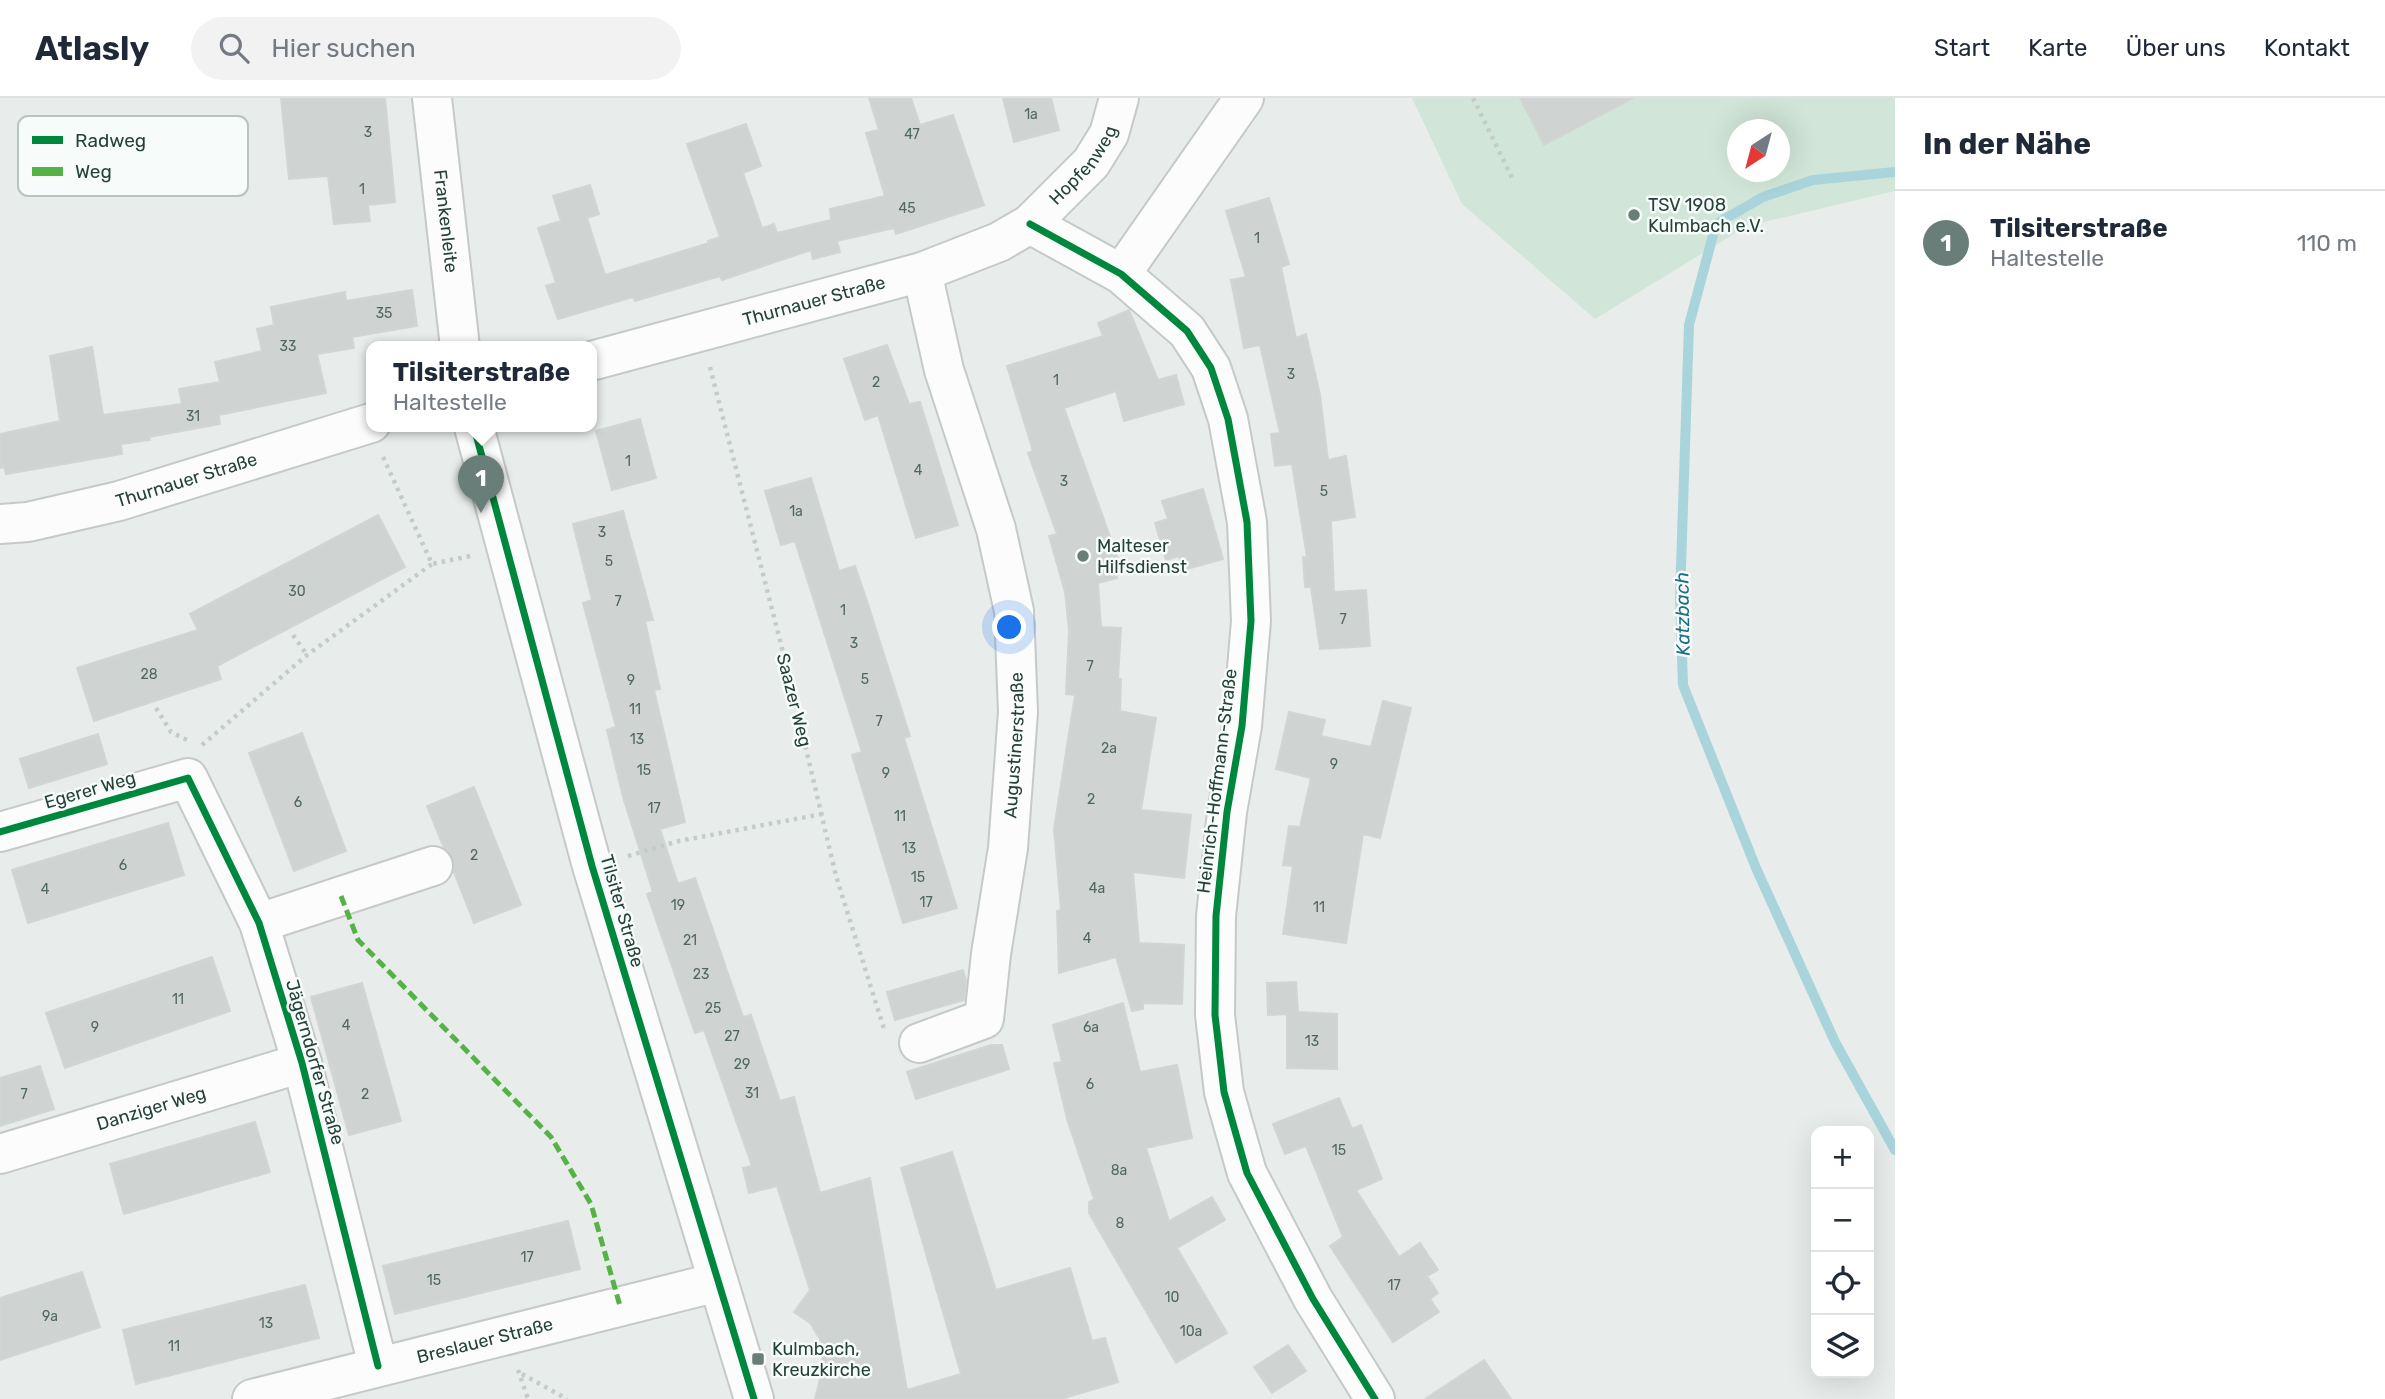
<!DOCTYPE html>
<html lang="de">
<meta charset="utf-8">
<style>
body{margin:0;font-family:Rubik,sans-serif;background:#f2f2f3;color:#1f2937}
.controls{position:absolute;right:21px;bottom:21px;display:grid;overflow:hidden;border-radius:14px;box-shadow:0 7px 28px #0002}
.controls button{width:63px;height:63px;display:grid;place-items:center;padding:0;border:0;border-bottom:2px solid #e0e1e3;background:#fff;color:#1f2937;font:35px sans-serif}
.compass{position:absolute;left:1727px;top:21px;width:63px;height:63px;border-radius:50%;background:#fff;box-shadow:0 7px 28px #0002;rotate:216deg}
.you{position:absolute;left:1010px;top:530px;width:24px;height:24px;margin:-18px;border:5px solid #fff;border-radius:50%;background:#1a73e8;box-shadow:0 0 0 10px #1a73e833}
.badge{display:grid;place-items:center;width:46px;height:46px;border-radius:50%;background:#697e78;color:#fff;font-size:23px;font-weight:700}
.pin{position:absolute;translate:-50% -58px;filter:drop-shadow(0 2px 4px #0008)}
.pin::after{content:'';position:absolute;top:37px;width:24px;height:21px;background:inherit;clip-path:polygon(0 0,100% 0,50% 100%)}
.popup{position:absolute;left:366px;top:243px;width:231px;height:91px;box-sizing:border-box;display:grid;place-content:center;border-radius:14px;background:#fff;filter:drop-shadow(0 2px 5px #0005);font-size:23px;white-space:nowrap;color:#747a83}
.popup b{font-size:26px;color:#1f2937}
.popup::after{content:'';position:absolute;left:50%;top:100%;margin-left:-14px;border:14px solid transparent;border-top-color:#fff}
.list{margin:0;padding:0;list-style:none}
h2{display:flex;justify-content:space-between;align-items:center;height:91px;margin:0;padding:0 28px;font-size:30px}
h2 small{font-size:23px;font-weight:400;color:#747a83}
.list li{display:grid;grid-template-columns:46px 1fr auto;gap:21px;align-items:center;box-sizing:border-box;height:105px;padding:0 28px;border-top:2px solid #e0e1e3}
.list b{display:block;font-size:26px;white-space:nowrap}
.list p{margin:0;font-size:23px;white-space:nowrap;color:#747a83}
.list em{font-size:23px;font-style:normal;color:#747a83}
.icon{flex:none;width:38px;height:38px;fill:none;stroke:currentColor;stroke-width:2;stroke-linecap:round;stroke-linejoin:round}
.map{position:relative;flex:none;width:1895px;height:1301px;overflow:hidden}
header{display:flex;align-items:center;gap:42px;box-sizing:border-box;height:98px;padding:0 35px;background:#fff;border-bottom:2px solid #e0e1e3}
header strong{font-size:33px}
nav{display:flex;gap:38px;margin-inline-start:auto;font-size:24px}
.search{width:490px;height:63px;background:#f2f2f3;display:flex;align-items:center;gap:18px;box-sizing:border-box;padding:0 24px;border-radius:38px;color:#747a83;font-size:26px}
main{display:flex}
aside{flex:1;background:#fff}
.map>svg:first-child{display:block}
</style>
<header>
<strong>Atlasly</strong>
<div class="search"><svg class="icon" aria-label="search" viewBox="0 0 24 24"><circle cx="10" cy="10" r="6"/><path d="M15 15l6 6"/></svg>Hier suchen</div>
<nav><a>Start</a><a>Karte</a><a>Über uns</a><a>Kontakt</a></nav>
</header>
<main>
<div class="map">
<svg width="1895" height="1301" viewBox="0 0 1895 1301">
<rect width="100%" height="100%" fill="#e8edeb"/>
<!-- green -->
<path fill="#d1e6d8" fill-rule="evenodd" d="M1412 0H1895V93L1747 128 1595 221 1462 106ZM1738 32H1780V74H1738Z"/>
<g fill="none" stroke-linecap="round" stroke-linejoin="round">
<!-- stream -->
<path stroke="#a9d4db" stroke-width="10" d="M1895 74 1813 82 1763 99 1716 126 1689 227 1680 499 1683 587 1756 770 1835 944 1895 1052"/>
</g>
<!-- building -->
<path fill="#cfd4d2" stroke="#d1d6d4" stroke-width="2" d="M281 0H385L395 104 368 107 370 123 334 126 328 78 289 81Z
M869 0H911L920 27 953 17 984 107 896 136 894 130 841 142 837 143 840 154 813 161 811 152 722 182 720 178 635 203 633 199 558 221 546 188 556 185 538 130 561 123 553 98 590 87 599 116 587 120 605 177 709 145 708 143 720 139 687 46 746 26 761 68 743 75 762 130 774 126 777 135 831 122 830 111 885 98 866 35 879 32Z
M1003 0H1051L1059 32 1014 44Z
M1520 0H1633L1544 47Z
M1269 100 1289 166 1281 169 1296 240 1306 236 1320 297 1328 362 1346 358 1355 419 1331 423 1334 494 1366 492 1370 548 1320 551 1311 489H1305L1303 459H1307L1292 366 1275 368 1271 336 1280 335 1260 247 1244 250 1231 182 1246 179 1226 113Z
M412 192 417 228 352 239 354 250 317 256 326 295 219 317 220 326 149 339 150 342 121 346 122 356 6 376 4 369 0 370V336L60 323 50 258 92 249 103 317 182 306 179 291 220 284 215 264 262 253 257 231 274 227 271 209 345 194 346 203Z
M1129 212 1158 282 1176 277 1184 306 1124 323 1116 293 1064 310 1123 475 1116 477 1117 480 1098 485 1101 529 1121 530 1118 581H1121L1120 613 1156 620 1141 712 1191 717 1184 780 1133 774 1139 845 1184 847 1182 906 1143 905V911L1132 913 1116 859 1059 875 1057 813 1061 812 1054 731 1075 597 1066 596 1069 532 1065 494 1049 438 1057 436 1028 355 1033 353 1007 268 1103 238 1098 225Z
M887 247 909 306 920 304 958 427 916 440 878 317 865 322 844 261Z
M640 321 656 380 612 392 596 333Z
M811 380 839 473 855 468 867 503 910 638 904 640 957 810 903 825 852 657 862 654 795 443 781 447 765 393Z
M1203 391 1223 461 1183 472 1179 458 1166 462 1155 425 1168 421 1162 403Z
M623 413 653 522 645 523 660 591 654 592 685 724 660 731 678 786 695 780 743 919 751 917 780 1003 794 999 820 1095 870 1080 907 1292 961 1276 901 1070 952 1054 996 1192 1070 1170 1092 1243 1105 1240 1118 1284 1061 1301H815L823 1269 820 1241 810 1225 794 1214 810 1192 777 1088 749 1095 743 1070 752 1068 704 932 695 935 647 796 653 794 623 699 607 632 616 629 583 505 592 502 573 426Z
M378 417 405 469 217 568 221 581 94 623 77 570 198 532 190 516Z
M1383 603 1411 610 1380 740 1363 736 1346 845 1283 836 1293 768 1283 767 1289 728 1300 729 1311 680 1276 671 1289 614 1325 622 1321 638 1371 649Z
M302 635 346 753 294 773 249 655Z
M98 636 107 666 29 690 20 661Z
M474 689 521 807 474 825 454 774 453 761 444 750 427 708Z
M168 725 184 777 28 825 12 772Z
M212 859 230 913 65 970 46 915Z
M963 872 966 882 964 902 895 922 887 894Z
M1296 884 1298 914 1337 916V971L1287 970V916L1268 917 1267 885Z
M362 885 401 1023 349 1037 311 899Z
M1123 905 1140 974 1177 967 1192 1040 1146 1050 1169 1123 1212 1099 1225 1122 1177 1150 1227 1235 1176 1265 1089 1115V1104L1094 1101 1067 1021 1054 965 1062 964 1053 927Z
M991 947H1002L1009 971 916 1001 907 974Z
M40 968 54 1011 0 1028V980Z
M1339 1000 1352 1031 1361 1027 1382 1081 1356 1092 1399 1159 1420 1145 1438 1172 1427 1178 1438 1195 1430 1201 1439 1214 1393 1244 1330 1148 1343 1139 1306 1048 1285 1056 1273 1026Z
M255 1024 270 1074 124 1116 110 1066Z
M568 1123 580 1171 395 1216 383 1168Z
M82 1174 100 1229 0 1262V1200Z
M305 1187 319 1240 136 1286 123 1232Z
M1288 1247 1306 1273 1272 1295 1254 1269Z
M1484 1262 1511 1301H1425Z"/>
<g fill="none" stroke-linecap="round" stroke-linejoin="round">
<defs>
<g id="minor">
<path id="s1" d="M432 0 460 249"/>
<path d="M1030 126 1121 176 1187 233 1211 270 1228 321 1247 424 1251 523 1242 628 1227 714 1216 818 1215 917 1224 994 1247 1075 1313 1201 1375 1301"/>
<path d="M1121 176 1244 0"/>
<path id="s2" d="M591 263 922 174 999 144 1030 126 1091 65 1109 36 1119 0"/>
<path d="M474 329 592 768 754 1301"/>
<path id="s3" d="M0 426 28 424 119 403 371 325"/>
<path d="M0 734 188 680 259 825 302 965 378 1268"/>
<path d="M259 825 433 768"/>
<path id="s4" d="M919 945 984 921 991 856 1008 750 1018 614 1014 513 996 431 944 272 922 174"/>
<path id="s5" d="M0 1056 302 965"/>
<path id="s6" d="M252 1301 718 1184"/>
</g>
</defs>
<!-- minor casing -->
<use href="#minor" stroke="#c5cac8" stroke-width="42"/>
<!-- path -->
<path stroke="#c3ccca" stroke-width="4.5" stroke-dasharray="3.5 5" stroke-linecap="butt" d="M1473 0 1514 84
M710 269 786 566 836 778 885 934
M383 359 432 466 470 458
M293 537 307 557
M156 610 171 634 189 643
M202 647 307 557 432 466
M628 758 679 743 822 716
M518 1272 528 1301
M522 1276 567 1301"/>
<!-- minor -->
<use href="#minor" stroke="#fcfcfc" stroke-width="38"/>
<!-- quiet -->
<path stroke="#55b346" stroke-width="5" stroke-dasharray="10 5" stroke-linecap="butt" d="M341 798 358 842 551 1039 591 1106 620 1208"/>
<defs>
<path id="cycleway" d="M1030 126 1121 176 1187 233 1211 270 1228 321 1247 424 1251 523 1242 628 1227 714 1216 818 1215 917 1224 994 1247 1075 1313 1201 1375 1301
M474 329 592 768 754 1301
M0 734 188 680 259 825 302 965 378 1268"/>
</defs>
<!-- cycleway casing -->
<use href="#cycleway" stroke="#f7fbf9" stroke-width="11"/>
<!-- cycleway -->
<use href="#cycleway" stroke="#00873e" stroke-width="7"/>
</g>
<!-- markers -->
<g fill="#697e78" stroke="#f7fbf9" stroke-width="2.5">
<circle cx="1634" cy="117" r="7"/>
<circle cx="1083" cy="458" r="7"/>
<rect x="751" y="1254" width="14" height="14" rx="3.5"/>
</g>
<g text-anchor="middle" stroke-width="5" stroke-linejoin="round" paint-order="stroke">
<!-- number labels -->
<g font-size="14" fill="#506761">
<text x="1031" y="21">1a</text>
<text x="368" y="39">3</text>
<text x="912" y="41">47</text>
<text x="362" y="96">1</text>
<text x="907" y="115">45</text>
<text x="1257" y="145">1</text>
<text x="384" y="220">35</text>
<text x="288" y="253">33</text>
<text x="1291" y="281">3</text>
<text x="1056" y="287">1</text>
<text x="876" y="289">2</text>
<text x="193" y="323">31</text>
<text x="628" y="368">1</text>
<text x="918" y="377">4</text>
<text x="1064" y="388">3</text>
<text x="1324" y="398">5</text>
<text x="796" y="418">1a</text>
<text x="602" y="439">3</text>
<text x="609" y="468">5</text>
<text x="297" y="498">30</text>
<text x="618" y="508">7</text>
<text x="843" y="517">1</text>
<text x="1343" y="526">7</text>
<text x="854" y="550">3</text>
<text x="1090" y="573">7</text>
<text x="149" y="581">28</text>
<text x="865" y="586">5</text>
<text x="631" y="587">9</text>
<text x="635" y="616">11</text>
<text x="879" y="628">7</text>
<text x="637" y="646">13</text>
<text x="1109" y="655">2a</text>
<text x="1334" y="671">9</text>
<text x="644" y="677">15</text>
<text x="886" y="680">9</text>
<text x="1091" y="706">2</text>
<text x="298" y="709">6</text>
<text x="654" y="715">17</text>
<text x="900" y="723">11</text>
<text x="909" y="755">13</text>
<text x="474" y="762">2</text>
<text x="123" y="772">6</text>
<text x="918" y="784">15</text>
<text x="1097" y="795">4a</text>
<text x="45" y="796">4</text>
<text x="926" y="809">17</text>
<text x="678" y="812">19</text>
<text x="1319" y="814">11</text>
<text x="1087" y="845">4</text>
<text x="690" y="847">21</text>
<text x="701" y="881">23</text>
<text x="178" y="906">11</text>
<text x="713" y="915">25</text>
<text x="346" y="932">4</text>
<text x="95" y="934">9</text>
<text x="1091" y="934">6a</text>
<text x="732" y="943">27</text>
<text x="1312" y="948">13</text>
<text x="742" y="971">29</text>
<text x="1090" y="991">6</text>
<text x="752" y="1000">31</text>
<text x="24" y="1001">7</text>
<text x="365" y="1001">2</text>
<text x="1339" y="1057">15</text>
<text x="1119" y="1077">8a</text>
<text x="1120" y="1130">8</text>
<text x="527" y="1164">17</text>
<text x="434" y="1187">15</text>
<text x="1394" y="1192">17</text>
<text x="1172" y="1204">10</text>
<text x="50" y="1223">9a</text>
<text x="266" y="1230">13</text>
<text x="1191" y="1238">10a</text>
<text x="174" y="1253">11</text>
</g>
<!-- street labels -->
<g font-size="18" fill="#24423a" stroke="#f7fbf9">
<text dy="6" stroke="none"><textPath href="#s2" startOffset="541">Hopfenweg</textPath></text>
<text dy="6" stroke="none"><textPath href="#s1" startOffset="124">Frankenleite</textPath></text>
<text dy="6" stroke="none"><textPath href="#s2" startOffset="231">Thurnauer Straße</textPath></text>
<text dy="6" stroke="none"><textPath href="#s3" startOffset="192">Thurnauer Straße</textPath></text>
<text transform="translate(794 602) rotate(76)" y="6">Saazer Weg</text>
<text dy="6" stroke="none"><textPath href="#s4" startOffset="345">Augustinerstraße</textPath></text>
<text transform="translate(1217 683) rotate(-83)" y="6">Heinrich-Hoffmann-Straße</text>
<text transform="translate(90 692) rotate(-16)" y="6">Egerer Weg</text>
<text transform="translate(622 813) rotate(74)" y="6">Tilsiter Straße</text>
<text transform="translate(315 964) rotate(74)" y="6">Jägerndorfer Straße</text>
<text dy="6" stroke="none"><textPath href="#s5" startOffset="158">Danziger Weg</textPath></text>
<text dy="6" stroke="none"><textPath href="#s6" startOffset="240">Breslauer Straße</textPath></text>
</g>
<!-- poi labels -->
<g font-size="18" fill="#24423a" stroke="#f7fbf9" text-anchor="start">
<text x="1648" y="113">TSV 1908<tspan x="1648" dy="21">Kulmbach e.V.</tspan></text>
<text x="1097" y="454">Malteser<tspan x="1097" dy="21">Hilfsdienst</tspan></text>
<text x="772" y="1257">Kulmbach,<tspan x="772" dy="21">Kreuzkirche</tspan></text>
</g>
<!-- water labels -->
<g font-size="19" font-style="italic" fill="#1c6f80" stroke="#f7fbf9">
<text transform="translate(1682 516) rotate(-91)" y="7">Katzbach</text>
</g>
</g>
<!-- legend -->
<rect x="18" y="18" width="230" height="80" rx="10" fill="#f7fbf9" stroke="#b8c4c0" stroke-width="2"/>
<rect x="32" y="38" width="31" height="8" fill="#00873e"/>
<rect x="32" y="69" width="31" height="9" fill="#55b346"/>
<g font-size="19" fill="#24423a">
<text x="75" y="49">Radweg</text>
<text x="75" y="80">Weg</text>
</g>
</svg>
<div class="controls">
<button>+</button>
<button>−</button>
<button><svg class="icon" aria-label="locate" viewBox="0 0 24 24"><circle cx="12" cy="12" r="6"/><path d="M12 2v4M12 18v4M2 12h4M18 12h4"/></svg></button>
<button><svg class="icon" aria-label="layers" viewBox="0 0 24 24"><path d="M12 4l9 5-9 5-9-5zM3 14l9 5 9-5"/></svg></button>
</div>
<svg class="compass" viewBox="-18 -18 36 36"><path d="M0-13l5 13h-10z" fill="#e53935"/><path d="M0 13l5-13h-10z" fill="#747a83"/></svg>
<div class="you"></div>
<div class="pin badge" style="left:481px;top:415px">1</div>
<div class="popup"><b>Tilsiterstraße</b>Haltestelle</div>
</div>
<aside>
<h2>In der Nähe<small></small></h2>
<ul class="list">
<li><span class="badge">1</span><div><b>Tilsiterstraße</b><p>Haltestelle</p></div><em>110 m</em></li>
</ul>
</aside>
</main>
